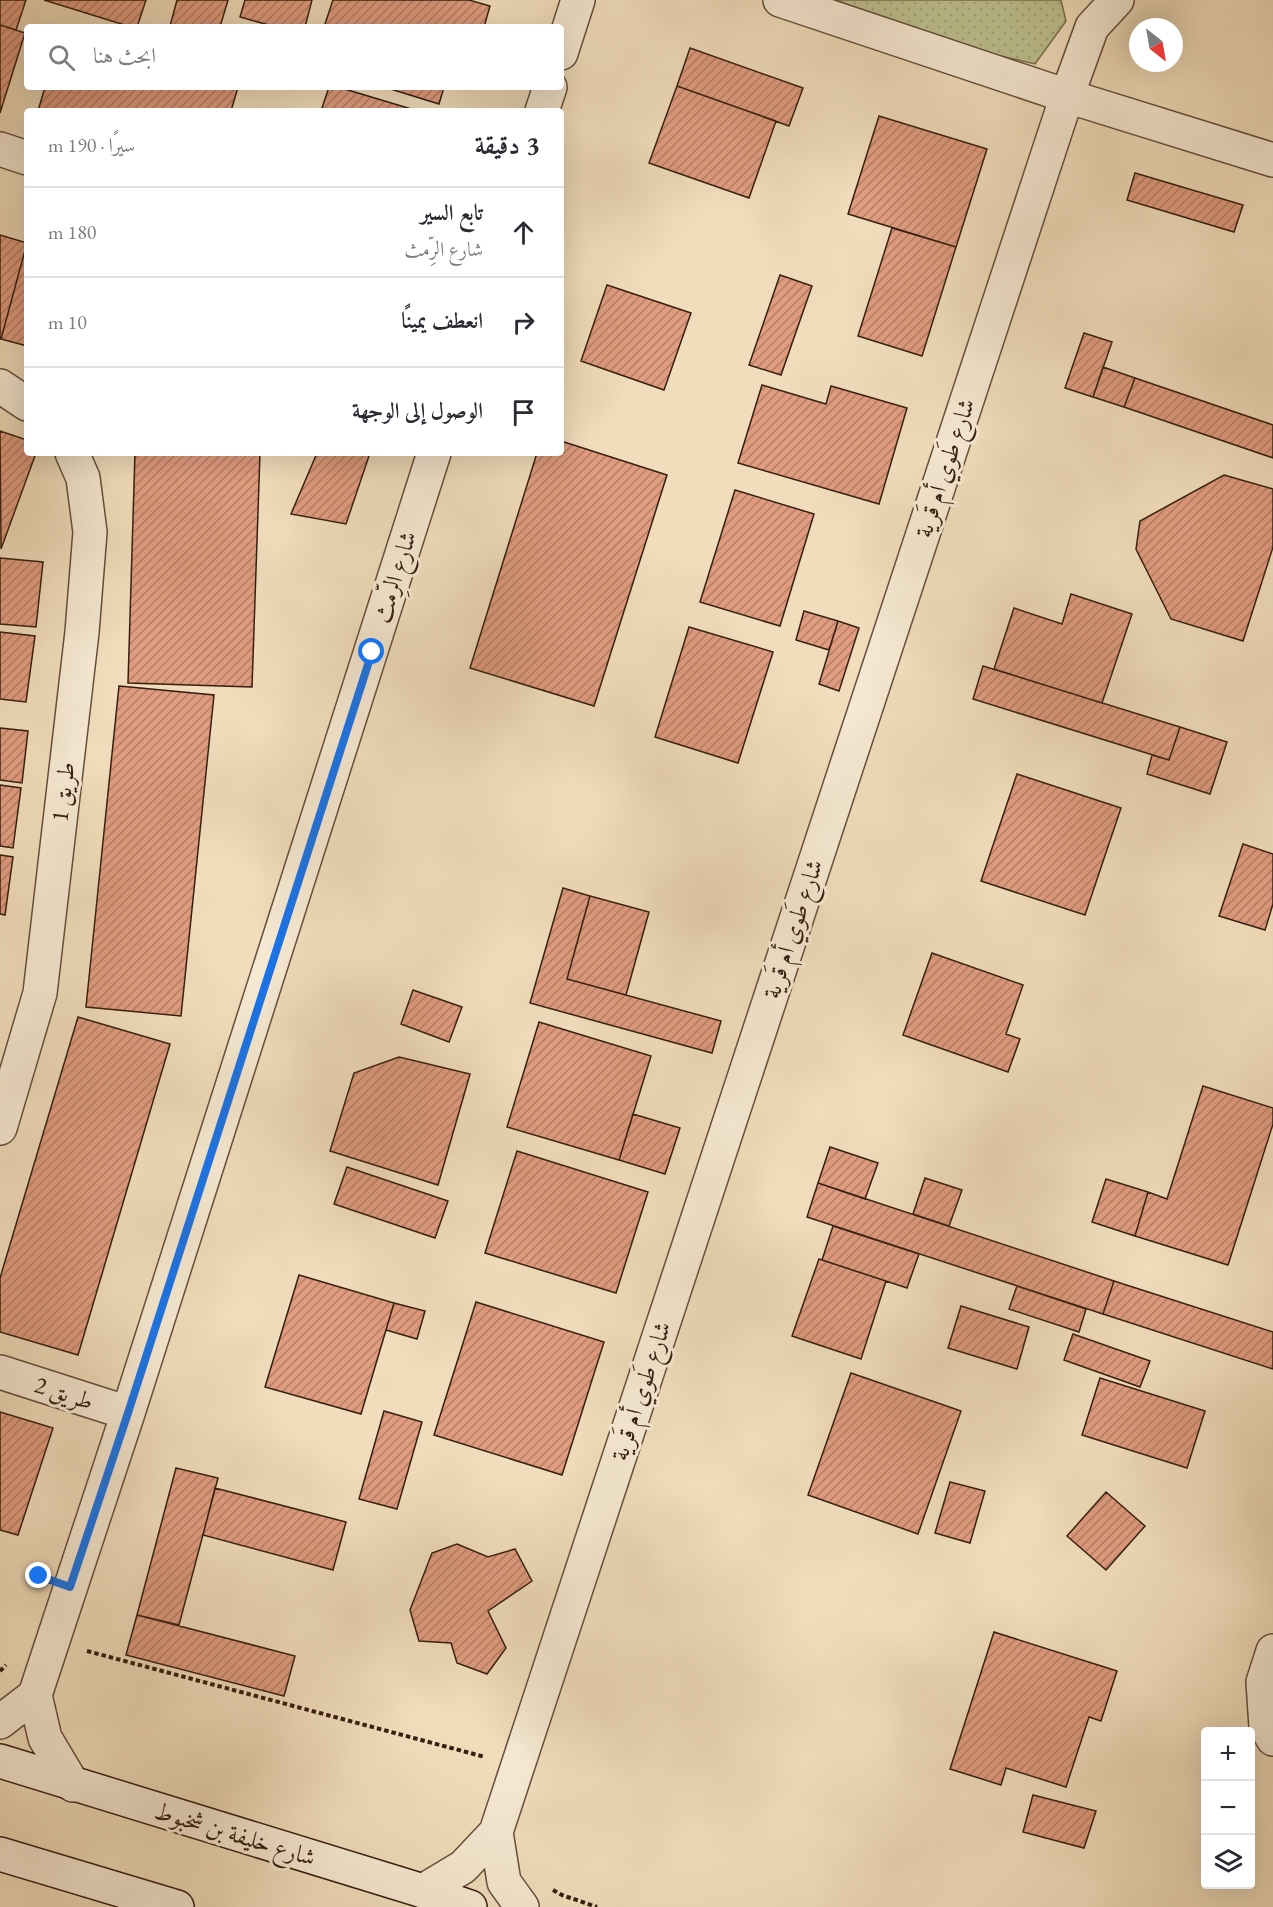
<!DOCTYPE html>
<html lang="ar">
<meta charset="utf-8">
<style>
body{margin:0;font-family:"EB Garamond",Amiri,serif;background:#f2f2f3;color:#2b2b33;direction:rtl}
.controls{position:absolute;right:18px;bottom:18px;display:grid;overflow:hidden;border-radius:6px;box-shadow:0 6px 24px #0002}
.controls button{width:54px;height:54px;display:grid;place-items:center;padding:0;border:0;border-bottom:2px solid #e1e1e2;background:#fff;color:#2b2b33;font:30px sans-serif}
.compass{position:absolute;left:1129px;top:18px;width:54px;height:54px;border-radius:50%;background:#fff;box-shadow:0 6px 24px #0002;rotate:149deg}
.stop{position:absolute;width:18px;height:18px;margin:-14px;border:4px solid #1a73e8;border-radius:50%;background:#fff}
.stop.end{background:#1a73e8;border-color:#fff;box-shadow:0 2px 6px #0008}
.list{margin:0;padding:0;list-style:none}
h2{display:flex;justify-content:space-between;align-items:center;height:78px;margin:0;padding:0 24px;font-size:26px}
h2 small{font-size:20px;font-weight:400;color:#7c7c81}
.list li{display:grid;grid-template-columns:39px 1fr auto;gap:18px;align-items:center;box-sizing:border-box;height:90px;padding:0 24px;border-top:2px solid #e1e1e2}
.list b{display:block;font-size:22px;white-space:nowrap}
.list p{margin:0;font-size:20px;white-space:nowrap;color:#7c7c81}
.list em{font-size:20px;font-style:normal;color:#7c7c81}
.icon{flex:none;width:33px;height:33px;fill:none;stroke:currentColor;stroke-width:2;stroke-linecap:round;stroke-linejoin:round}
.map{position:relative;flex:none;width:1273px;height:1907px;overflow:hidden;direction:ltr}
.search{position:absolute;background:#fff;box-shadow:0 6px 24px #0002;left:24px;top:24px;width:540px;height:66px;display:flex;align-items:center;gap:15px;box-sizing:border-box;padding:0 21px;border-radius:6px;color:#7c7c81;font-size:22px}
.panel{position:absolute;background:#fff;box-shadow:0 6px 24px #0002;left:24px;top:108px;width:540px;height:348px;border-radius:6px;direction:rtl}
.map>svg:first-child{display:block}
</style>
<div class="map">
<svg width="1273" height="1907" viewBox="0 0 1273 1907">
<defs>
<pattern id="grass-dots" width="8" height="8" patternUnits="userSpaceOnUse" patternTransform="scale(1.5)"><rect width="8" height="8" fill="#bdc08f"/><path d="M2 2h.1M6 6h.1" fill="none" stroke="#a3a57a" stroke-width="1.8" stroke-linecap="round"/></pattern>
<pattern id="building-hatch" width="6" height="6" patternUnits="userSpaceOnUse" patternTransform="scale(1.5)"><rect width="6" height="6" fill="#e09c7f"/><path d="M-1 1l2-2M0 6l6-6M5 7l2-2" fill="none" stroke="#b67f67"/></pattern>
</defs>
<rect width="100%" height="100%" fill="#f1ddbc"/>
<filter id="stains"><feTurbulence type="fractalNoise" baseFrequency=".00333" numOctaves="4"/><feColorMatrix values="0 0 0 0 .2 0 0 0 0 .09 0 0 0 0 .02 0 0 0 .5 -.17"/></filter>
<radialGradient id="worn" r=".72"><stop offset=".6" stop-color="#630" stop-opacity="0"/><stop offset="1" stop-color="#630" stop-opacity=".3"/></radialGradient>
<!-- grass -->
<path fill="url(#grass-dots)" stroke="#7a6f50" stroke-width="1.5" d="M835 0H1061L1066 21 1035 64 979 51Z"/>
<!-- building -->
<path fill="url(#building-hatch)" stroke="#361e10" stroke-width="1.5" d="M0 0H26L16 30 0 25Z
M44 0H146L137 27H131Z
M177 0H228L220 27 170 26Z
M245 0H312L305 27H276L240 17Z
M333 0H469L490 6 484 27H324Z
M0 25 25 33 0 113Z
M690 48 803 88 789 126 677 86Z
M677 86 776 121 749 198 649 163Z
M45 87H238L231 111H38Z
M329 87H338L418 111H321Z
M384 87H444L439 104Z
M879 116 987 149 956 247 848 214Z
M1135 173 1243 205 1234 232 1127 200Z
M892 228 956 247 922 356 858 336Z
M0 235 27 243 1 339H0Z
M27 243V346L1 339Z
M780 275 812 286 781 375 749 365Z
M607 285 691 313 664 390 581 361Z
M1084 333 1112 342 1093 397 1065 388Z
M1103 367 1135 378 1124 407 1093 397Z
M1135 378 1273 425V458L1124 407Z
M762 385 826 404 831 386 907 408 879 504 738 463Z
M0 431 27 440V453H36L1 549Z
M561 441 667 475 594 706 470 668 537 453H561Z
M135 453H260L252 687 128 683Z
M317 453H370L346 524 291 514Z
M1224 475 1273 489V547L1243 641 1171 619 1136 549 1140 521Z
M735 490 814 514 780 626 700 602Z
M0 558 43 562 36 627 0 624Z
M1071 594 1132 614 1102 703 994 669 1014 608 1062 624Z
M804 611 838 621 829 650 796 640Z
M838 621 859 628 839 691 819 684Z
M689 627 773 652 738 763 655 737Z
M0 632 35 636 26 702 0 699Z
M983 666 1180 727 1169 760 973 699Z
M119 686 214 695 181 1016 86 1007Z
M1180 727 1227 742 1210 794 1147 774 1152 755 1169 760Z
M0 728 28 731 22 783 0 780Z
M1017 774 1121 808 1085 915 981 881Z
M0 785 21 788 13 848 0 846Z
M1243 844 1273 854V904L1265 930 1219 916Z
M0 855 13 857 5 915 0 914Z
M563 888 590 896 567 979 721 1021 712 1053 530 1003Z
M590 896 649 912 626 995 567 979Z
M932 953 1023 985 1006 1034 1020 1039 1008 1072 903 1035Z
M413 990 462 1007 449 1042 401 1024Z
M78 1017 170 1044 78 1355 0 1332V1278Z
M539 1022 651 1056 619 1160 507 1127Z
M399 1057 470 1074 438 1185 330 1151 354 1073Z
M1203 1086 1273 1108V1124L1228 1265 1135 1236 1148 1192 1167 1199Z
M633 1114 680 1128 665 1174 619 1160Z
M830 1147 878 1163 865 1199 818 1183Z
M517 1151 648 1192 616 1293 485 1253Z
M347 1167 448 1201 435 1238 334 1204Z
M925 1178 962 1190 949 1226 913 1214Z
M1106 1179 1148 1192 1135 1236 1092 1222Z
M818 1183 1114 1281 1103 1314 807 1217Z
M833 1226 919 1254 907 1288 822 1260Z
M819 1259 886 1281 861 1359 792 1336Z
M299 1275 394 1303 361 1414 265 1387Z
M1114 1281 1273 1332V1369L1103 1314Z
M1017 1286 1086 1309 1079 1332 1009 1309Z
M476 1302 604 1342 562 1475 434 1435Z
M394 1303 425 1311 417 1339 386 1330Z
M961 1306 1029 1327 1017 1369 948 1348Z
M1073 1334 1150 1361 1140 1387 1064 1360Z
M851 1373 961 1411 918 1534 808 1495Z
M1100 1378 1205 1411 1187 1468 1082 1435Z
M384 1411 422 1422 397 1509 359 1499Z
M0 1412 53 1428 18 1535 0 1530Z
M176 1468 218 1478 179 1625 137 1615Z
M950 1482 985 1491 970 1543 935 1533Z
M215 1488 346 1522 333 1570 203 1535Z
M1106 1492 1145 1526 1106 1570 1067 1536Z
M457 1544 488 1557 515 1549 532 1581 488 1611 506 1648 487 1674 457 1663 451 1643 419 1641 410 1610 432 1553Z
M137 1615 295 1656 284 1696 126 1655Z
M994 1632 1117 1671 1101 1721 1089 1717 1066 1787 1006 1768 1001 1785 950 1769Z
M1033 1795 1096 1811 1084 1848 1023 1832Z"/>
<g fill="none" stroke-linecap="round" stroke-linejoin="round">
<defs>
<path id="minor" d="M780 0 1067 96 1273 160
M561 53 578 0
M542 111 550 87
M0 149 27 158
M0 386 27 404
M0 1128 40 993 82 632 90 532 83 478 72 453
M0 1372 128 1413
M1273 1651 1263 1682 1266 1727 1273 1739
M0 1722 35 1695
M73 1785 45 1738 35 1695 128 1413 434 453
M496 1832 504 1882 522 1907
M423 1891 463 1867 496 1832 1067 96 1092 27 1117 0"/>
<path id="secondary" d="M0 1761 423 1891 470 1907
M0 1854 177 1907"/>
</defs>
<!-- minor casing -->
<use href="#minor" stroke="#654e3b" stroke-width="36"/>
<!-- secondary casing -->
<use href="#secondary" stroke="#361e10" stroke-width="36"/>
<!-- path -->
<path stroke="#361e10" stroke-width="4" stroke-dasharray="4.5 3" stroke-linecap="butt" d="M87 1651 485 1757
M0 1671 6 1665
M553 1890 562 1895 597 1907"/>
<!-- minor -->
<use href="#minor" stroke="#f6e9d3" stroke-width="33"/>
<!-- secondary -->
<use href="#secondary" stroke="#f6e9d3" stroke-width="33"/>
</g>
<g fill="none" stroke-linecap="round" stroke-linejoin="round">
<!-- route -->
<path stroke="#1a73e8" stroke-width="8" d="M39 1576 70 1587 128 1413 372 652"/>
</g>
<g text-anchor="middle" stroke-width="6" stroke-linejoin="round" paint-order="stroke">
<!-- street labels -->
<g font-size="24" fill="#361e10" stroke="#f6e9d3">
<text transform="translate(945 468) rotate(-72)" y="8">شارع طَوي أم قَرية</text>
<text transform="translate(395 577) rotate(-73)" y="8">شارع الرِّمث</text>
<text transform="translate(63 792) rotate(-83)" y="8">طريق 1</text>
<text transform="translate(793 929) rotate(-72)" y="8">شارع طَوي أم قَرية</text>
<text transform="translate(641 1391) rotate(-72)" y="8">شارع طَوي أم قَرية</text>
<text transform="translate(64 1393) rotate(18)" y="8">طريق 2</text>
<text transform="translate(235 1834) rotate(17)" y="8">شارع خليفة بن شخبوط</text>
</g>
</g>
<rect width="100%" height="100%" filter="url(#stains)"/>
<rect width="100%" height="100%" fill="url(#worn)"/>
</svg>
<div class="controls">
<button>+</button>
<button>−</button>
<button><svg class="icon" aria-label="layers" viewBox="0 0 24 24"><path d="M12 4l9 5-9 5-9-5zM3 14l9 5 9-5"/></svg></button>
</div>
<svg class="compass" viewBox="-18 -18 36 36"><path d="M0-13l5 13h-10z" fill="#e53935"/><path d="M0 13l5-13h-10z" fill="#7c7c81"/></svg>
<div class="stop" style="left:372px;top:652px"></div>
<div class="stop end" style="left:39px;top:1576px"></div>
<div class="search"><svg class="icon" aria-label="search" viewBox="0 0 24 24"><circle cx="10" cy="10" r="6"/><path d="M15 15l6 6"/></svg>ابحث هنا</div>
<section class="panel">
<h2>3 دقيقة<small>سيرًا · 190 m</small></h2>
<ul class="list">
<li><svg class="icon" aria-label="ahead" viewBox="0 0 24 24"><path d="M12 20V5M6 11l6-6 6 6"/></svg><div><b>تابع السير</b><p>شارع الرِّمث</p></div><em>180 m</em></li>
<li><svg class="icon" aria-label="right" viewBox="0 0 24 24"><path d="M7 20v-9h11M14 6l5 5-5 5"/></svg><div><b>انعطف يمينًا</b></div><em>10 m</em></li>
<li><svg class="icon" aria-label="arrive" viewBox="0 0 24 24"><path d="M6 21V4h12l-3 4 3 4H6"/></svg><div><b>الوصول إلى الوجهة</b></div></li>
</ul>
</section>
</div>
